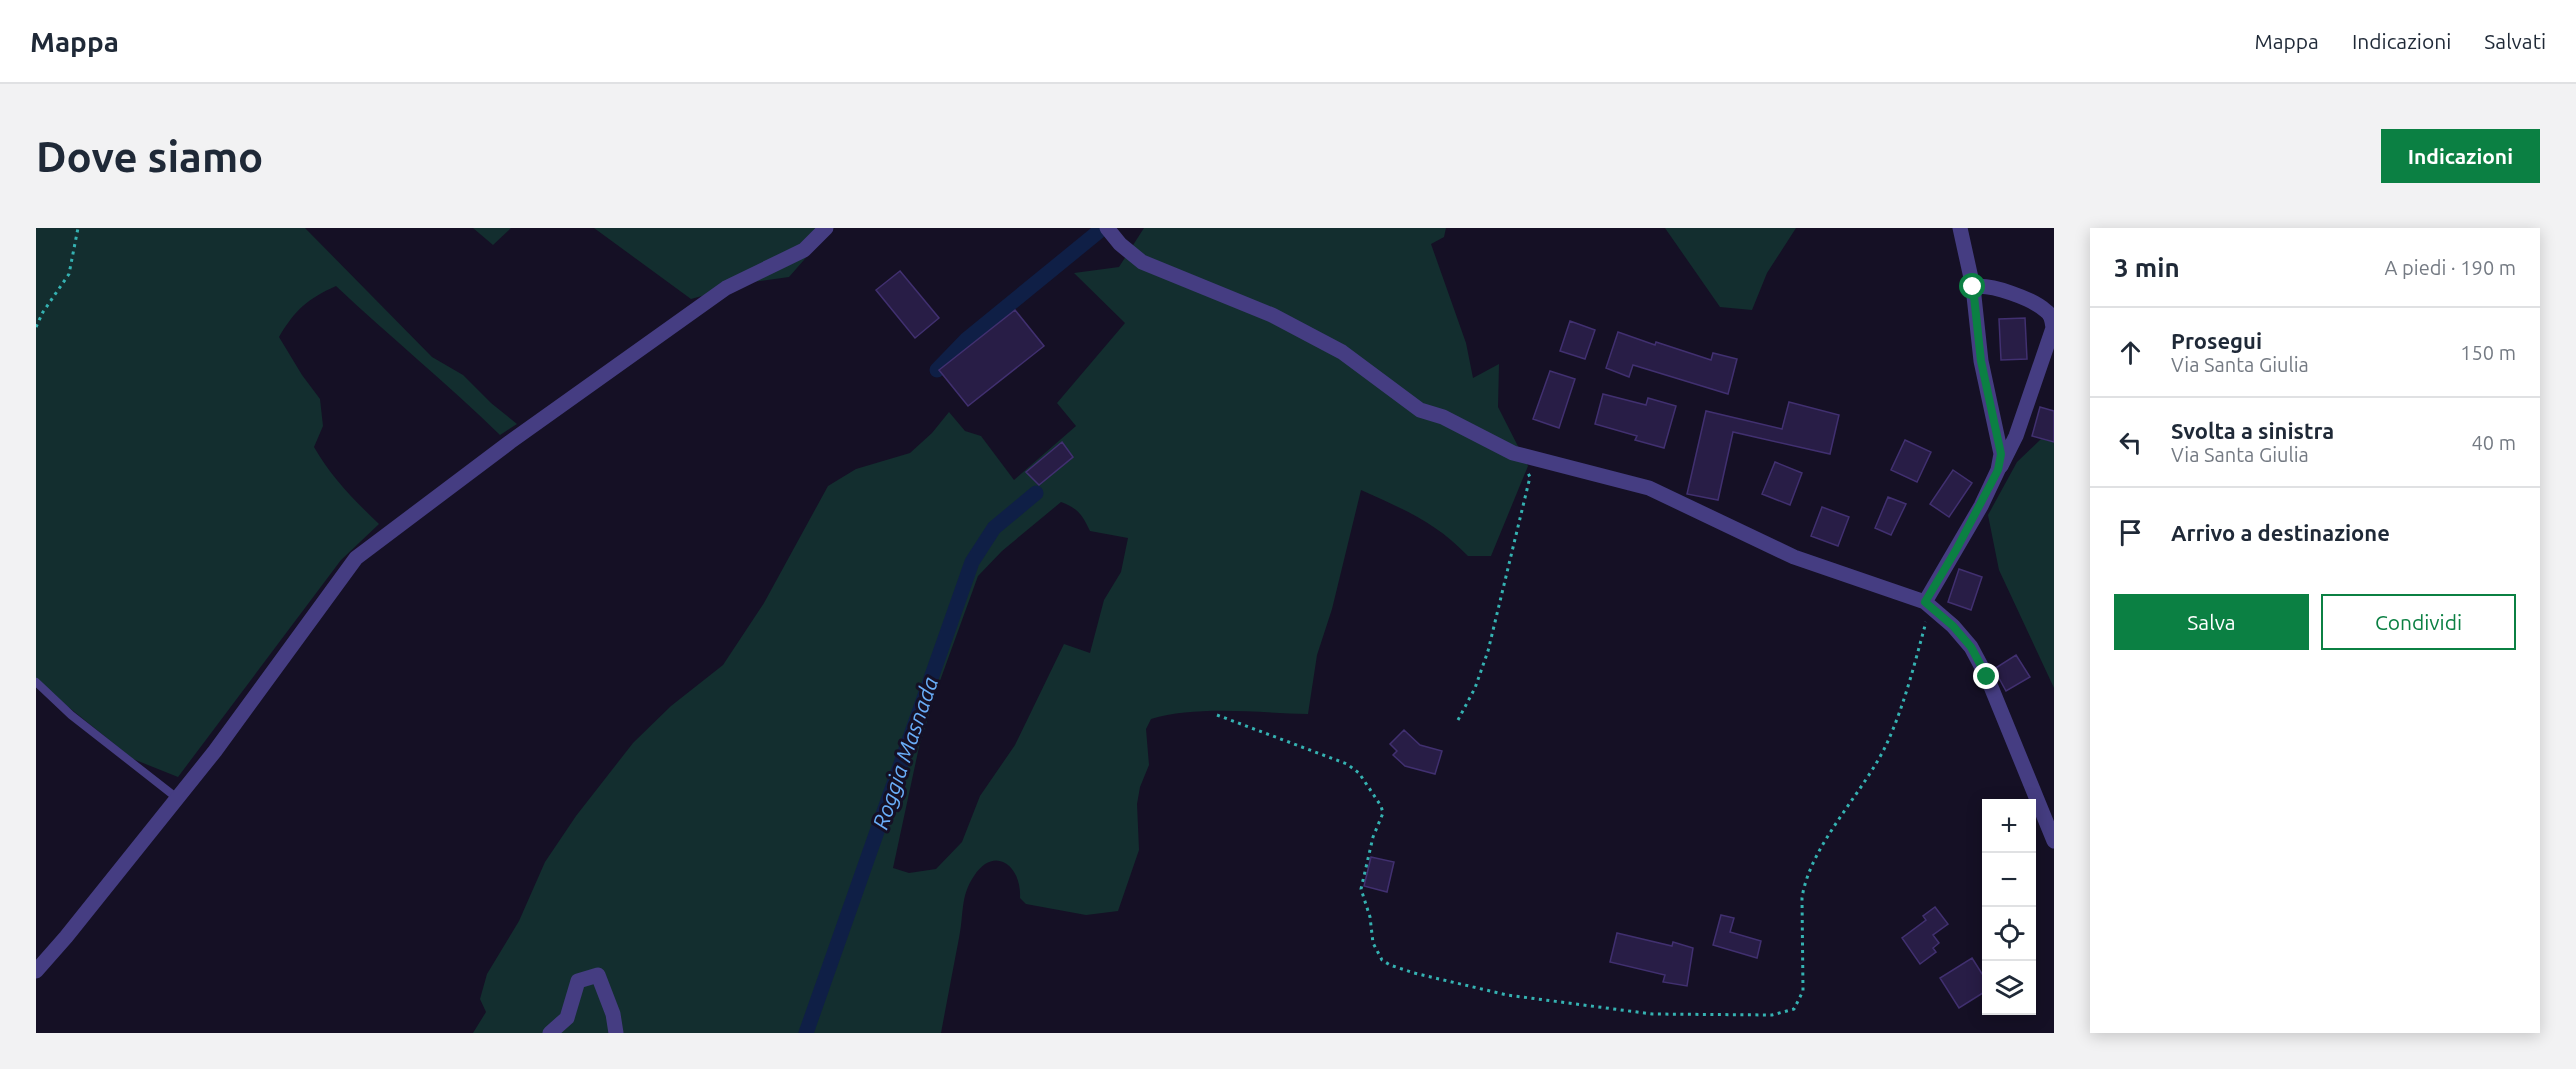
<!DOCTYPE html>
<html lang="it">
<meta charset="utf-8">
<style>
body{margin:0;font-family:Ubuntu,sans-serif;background:#f2f2f3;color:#1f2937}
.controls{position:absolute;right:18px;bottom:18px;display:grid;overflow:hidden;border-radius:0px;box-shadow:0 3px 15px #0003}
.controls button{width:54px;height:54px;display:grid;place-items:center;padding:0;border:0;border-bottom:2px solid #e0e1e3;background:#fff;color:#1f2937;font:30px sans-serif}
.stop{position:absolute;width:18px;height:18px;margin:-14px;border:4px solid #0b8043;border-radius:50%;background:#fff}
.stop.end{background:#0b8043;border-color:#fff;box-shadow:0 2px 6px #0008}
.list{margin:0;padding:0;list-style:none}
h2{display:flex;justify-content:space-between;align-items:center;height:78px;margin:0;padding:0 24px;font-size:26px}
h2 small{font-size:20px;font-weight:400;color:#747a83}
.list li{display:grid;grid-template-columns:39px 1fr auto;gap:18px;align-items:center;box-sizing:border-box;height:90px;padding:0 24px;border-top:2px solid #e0e1e3}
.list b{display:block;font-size:22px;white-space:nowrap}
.list p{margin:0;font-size:20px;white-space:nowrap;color:#747a83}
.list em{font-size:20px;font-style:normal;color:#747a83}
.actions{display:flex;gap:12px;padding:18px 24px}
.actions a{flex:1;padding:14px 0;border:2px solid #0b8043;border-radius:0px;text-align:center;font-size:21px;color:#0b8043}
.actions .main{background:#0b8043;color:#fff}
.icon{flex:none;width:33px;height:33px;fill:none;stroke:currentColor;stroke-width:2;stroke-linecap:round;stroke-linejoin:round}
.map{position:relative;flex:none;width:2018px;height:805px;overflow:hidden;border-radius:0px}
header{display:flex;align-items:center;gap:36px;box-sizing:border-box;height:84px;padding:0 30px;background:#fff;border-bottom:2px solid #e0e1e3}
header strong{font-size:28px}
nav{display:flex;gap:33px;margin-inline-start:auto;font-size:21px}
.intro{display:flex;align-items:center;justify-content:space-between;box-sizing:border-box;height:144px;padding:0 36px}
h1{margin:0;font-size:42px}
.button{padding:15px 27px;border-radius:0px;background:#0b8043;color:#fff;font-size:21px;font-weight:700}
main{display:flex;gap:36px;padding:0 36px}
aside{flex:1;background:#fff;border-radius:0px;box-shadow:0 3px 15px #0003}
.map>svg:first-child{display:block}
</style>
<header>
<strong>Mappa</strong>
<nav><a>Mappa</a><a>Indicazioni</a><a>Salvati</a></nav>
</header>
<div class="intro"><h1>Dove siamo</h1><a class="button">Indicazioni</a></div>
<main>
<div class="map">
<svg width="2018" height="805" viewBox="0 0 2018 805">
<rect width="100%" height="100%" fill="#151025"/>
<!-- green -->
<path fill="#132e2f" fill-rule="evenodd" d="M0 0H269L396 129 427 147 455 175 481 196 464 207C411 155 354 109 300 58 271 71 259 82 243 109L266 147 284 171 287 198 278 219C295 249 318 272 343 296L305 332 142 549 97 531 0 453Z
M437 0H475L457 17Z
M558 0H796L753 49 716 54 655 71Z
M1108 0H1410L1408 9 1395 16 1430 115 1437 150 1463 136 1462 179 1492 238 1455 328H1432C1398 293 1369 282 1325 262L1296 381 1281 427 1272 486C1224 485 1161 477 1115 491L1110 501 1113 537 1104 559 1101 576 1103 622 1082 683 1050 687 990 676 984 670C986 639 959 616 938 648 924 668 928 687 923 710 917 741 911 773 905 805H437L450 784 444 771 451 746 483 693 509 634 540 588 597 515 635 478 687 437 728 375 792 258 820 241 874 225 896 205 913 184 929 203 945 208 978 252 1040 198 1021 175 1089 95 1038 45 1083 39ZM1025 274C1042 280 1047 288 1054 303L1092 310 1085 344 1068 372 1054 425 1028 416 979 517 944 568 926 614 900 641 873 645 857 640 883 519 901 461 942 348 966 323Z
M1629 0H1760L1731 45 1716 82 1684 79Z
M2005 211 2018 214V460L1963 342 1952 287 1981 234Z"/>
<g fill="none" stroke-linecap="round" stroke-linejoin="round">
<!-- canal -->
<path stroke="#0f1f46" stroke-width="15" d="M901 142 931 111 1067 0
M770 805 936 334 958 300 1000 265"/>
</g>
<!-- building -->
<path fill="#281d46" stroke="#413070" stroke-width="1.5" d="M864 43 903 90 879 110 840 62Z
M979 82 1008 118 932 178 903 142Z
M1989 90 1991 131 1965 132 1963 91Z
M1534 93 1559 102 1549 131 1524 123Z
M1582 104 1619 117 1620 114 1675 132 1677 125 1701 131 1692 166 1597 137 1593 149 1570 140Z
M1514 143 1539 151 1523 200 1497 191Z
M1567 166 1610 177 1612 170 1640 178 1628 220 1599 212 1601 208 1559 196Z
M1753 174 1803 187 1794 226 1697 204 1682 272 1651 266 1670 183 1746 201Z
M2004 179 2018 183V214L1996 208Z
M1869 212 1895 224 1881 254 1855 242Z
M1026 214 1037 229 1003 257 990 244Z
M1739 234 1766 245 1754 277 1726 266Z
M1917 242 1936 255 1913 289 1894 276Z
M1852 269 1870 276 1855 307 1839 300Z
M1786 279 1813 289 1802 318 1775 308Z
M1923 341 1946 349 1935 382 1912 374Z
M1980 427 1994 449 1970 463 1958 441Z
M1368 502 1384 517 1406 523 1399 546 1369 538 1357 527 1361 523 1354 516Z
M1335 629 1358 634 1351 664 1328 658Z
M1899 679 1912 696 1897 707 1903 715 1897 720 1900 724 1884 736 1866 710 1890 692 1887 688Z
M1685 687 1698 690 1694 704 1725 713 1721 730 1677 717Z
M1581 705 1636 718 1637 714 1657 720 1651 758 1627 754 1629 747 1574 734Z
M1936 730 1950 752V763L1923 780 1904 750Z"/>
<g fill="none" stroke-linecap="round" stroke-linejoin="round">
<!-- path -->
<path stroke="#35b2b2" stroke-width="3" stroke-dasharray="3 4.5" stroke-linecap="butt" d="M0 99 7 84 33 46 42 0
M1181 487 1311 536 1323 545 1345 578 1347 585 1337 609 1325 661 1334 689 1337 715 1346 732 1354 737 1378 745 1471 767 1616 786 1736 787 1758 781 1767 763 1766 670C1774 616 1829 564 1852 513 1869 475 1879 434 1890 394
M1422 492 1439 460 1452 423 1494 249 1491 243"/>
<!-- service -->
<path stroke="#453d82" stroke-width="8" d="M0 454 35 487 141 570"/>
<!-- minor -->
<path stroke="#453d82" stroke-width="15" d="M1071 0 1084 16 1106 34 1236 87 1306 124 1384 182 1407 189 1477 225 1613 260 1758 329 1889 374
M1924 0 1937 59 1945 133 1965 226 1962 242 1945 278 1889 374 1917 398 1935 419 1951 449 2018 613
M1937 59C1954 55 1997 71 2010 83 2016 87 2016 93 2017 100L1980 208 1965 238
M0 743 30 709 179 523 320 330 474 214 690 60 768 22 790 0
M514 805 531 790 542 753 562 747 577 786 580 805"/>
</g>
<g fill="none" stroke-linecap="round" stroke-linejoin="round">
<!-- route -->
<path stroke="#0b8043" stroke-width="8" d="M1937 59 1945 133 1965 226 1962 242 1920 322 1889 374 1917 398 1935 419 1951 449"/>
</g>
<g text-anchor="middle" stroke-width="6" stroke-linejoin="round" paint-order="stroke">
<!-- water labels -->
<g font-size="22" font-style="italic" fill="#69adf8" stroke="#151025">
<text transform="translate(869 525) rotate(-71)" y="8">Roggia Masnada</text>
</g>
</g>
</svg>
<div class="controls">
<button>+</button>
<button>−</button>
<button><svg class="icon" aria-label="locate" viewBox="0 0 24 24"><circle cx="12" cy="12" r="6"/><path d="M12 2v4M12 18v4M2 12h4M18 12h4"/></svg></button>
<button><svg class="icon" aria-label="layers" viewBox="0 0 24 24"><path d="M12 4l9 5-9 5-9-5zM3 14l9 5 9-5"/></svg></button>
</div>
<div class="stop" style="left:1937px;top:59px"></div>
<div class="stop end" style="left:1951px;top:449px"></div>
</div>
<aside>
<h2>3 min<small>A piedi · 190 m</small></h2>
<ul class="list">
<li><svg class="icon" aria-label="ahead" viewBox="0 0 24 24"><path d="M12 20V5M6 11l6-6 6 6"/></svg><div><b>Prosegui</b><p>Via Santa Giulia</p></div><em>150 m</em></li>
<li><svg class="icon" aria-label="left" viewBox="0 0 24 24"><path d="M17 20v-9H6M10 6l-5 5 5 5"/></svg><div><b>Svolta a sinistra</b><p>Via Santa Giulia</p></div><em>40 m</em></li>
<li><svg class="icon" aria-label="arrive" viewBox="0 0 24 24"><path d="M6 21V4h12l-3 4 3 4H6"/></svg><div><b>Arrivo a destinazione</b></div></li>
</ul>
<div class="actions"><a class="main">Salva</a><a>Condividi</a></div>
</aside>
</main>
